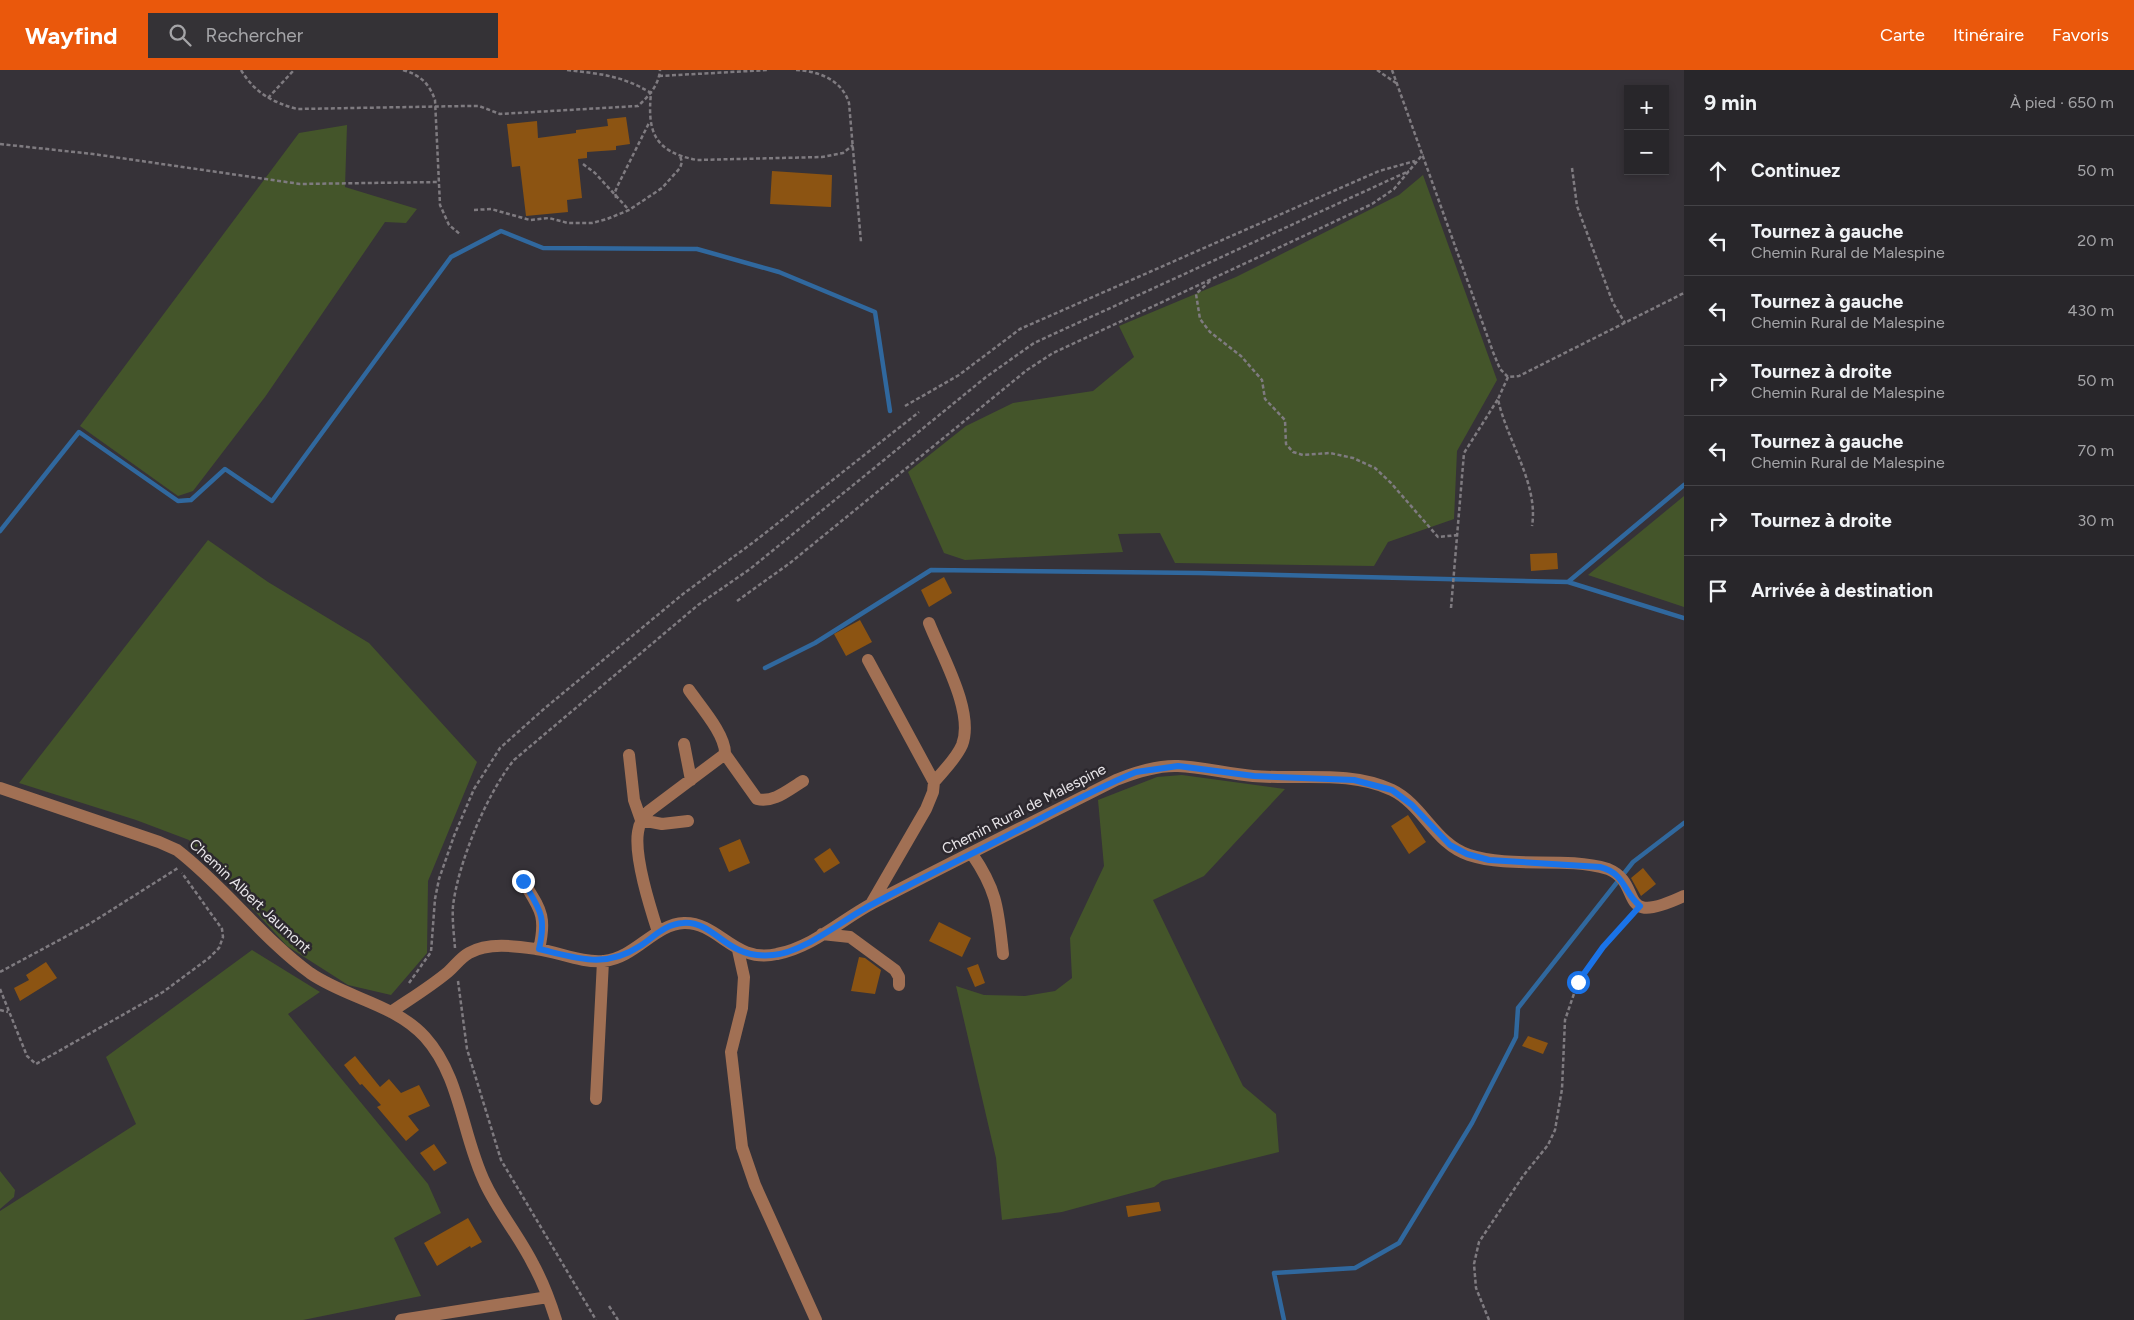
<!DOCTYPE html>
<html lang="fr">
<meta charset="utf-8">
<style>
body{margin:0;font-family:Figtree,sans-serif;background:#343236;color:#f1f3f6}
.controls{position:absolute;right:15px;top:15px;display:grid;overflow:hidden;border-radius:0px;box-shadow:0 2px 8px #0003}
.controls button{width:45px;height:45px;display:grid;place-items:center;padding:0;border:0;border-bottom:1px solid #444347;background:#28262a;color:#f1f3f6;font:25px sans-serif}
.stop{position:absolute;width:15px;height:15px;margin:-11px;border:4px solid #1a73e8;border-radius:50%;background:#fff}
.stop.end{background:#1a73e8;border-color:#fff;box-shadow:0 1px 5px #0008}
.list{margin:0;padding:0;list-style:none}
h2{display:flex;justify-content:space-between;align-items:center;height:65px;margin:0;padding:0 20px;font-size:21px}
h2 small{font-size:16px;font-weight:400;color:#a5a5a8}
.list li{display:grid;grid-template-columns:32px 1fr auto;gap:15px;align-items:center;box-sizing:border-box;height:70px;padding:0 20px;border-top:1px solid #444347}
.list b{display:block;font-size:19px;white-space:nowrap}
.list p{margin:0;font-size:16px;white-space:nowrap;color:#a5a5a8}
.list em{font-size:16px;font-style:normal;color:#a5a5a8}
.icon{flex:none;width:28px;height:28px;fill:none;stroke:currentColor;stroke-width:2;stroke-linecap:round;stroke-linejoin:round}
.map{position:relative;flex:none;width:1684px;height:1250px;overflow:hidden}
header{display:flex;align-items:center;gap:30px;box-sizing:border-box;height:70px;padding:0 25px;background:#ea580c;color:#fff}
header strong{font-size:24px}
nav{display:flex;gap:28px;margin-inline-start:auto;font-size:18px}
.search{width:350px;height:45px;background:#343236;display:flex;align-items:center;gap:12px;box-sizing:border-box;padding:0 18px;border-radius:0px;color:#a5a5a8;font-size:19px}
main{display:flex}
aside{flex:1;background:#28262a}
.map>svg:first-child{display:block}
</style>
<header>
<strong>Wayfind</strong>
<div class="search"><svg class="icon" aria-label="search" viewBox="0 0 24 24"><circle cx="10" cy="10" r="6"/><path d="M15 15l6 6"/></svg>Rechercher</div>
<nav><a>Carte</a><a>Itinéraire</a><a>Favoris</a></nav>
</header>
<main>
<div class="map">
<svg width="1684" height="1250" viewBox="0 0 1684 1250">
<rect width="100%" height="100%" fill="#363238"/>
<!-- green -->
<path fill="#44552a" d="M347 55 345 117 417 139 406 153 385 152 265 327 193 421 178 426 80 356 299 63Z
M1423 105 1497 310 1457 381 1454 449 1388 472 1374 496 1175 493 1160 463 1118 464 1123 482 965 490 944 483 908 402 966 356 1013 333 1093 321 1134 287 1119 256 1236 207 1399 125Z
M1684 426V537L1588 505Z
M208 470 268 512 369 573 477 692 428 811 427 883 391 925 348 915 287 876 189 770 136 750 19 713Z
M1182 705 1285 719 1204 806 1153 830 1243 1016 1276 1044 1279 1082 1162 1111 1154 1117 1062 1142 1002 1150 996 1088 956 916 984 925 1025 926 1055 921 1072 908 1070 868 1104 796 1098 730 1157 707Z
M252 880 320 922 288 944 428 1114 441 1143 394 1168 421 1226 303 1250H0V1141L136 1054 106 987Z
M0 1101 15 1120 14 1127 0 1139Z"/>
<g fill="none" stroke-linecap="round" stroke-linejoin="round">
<!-- stream -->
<path stroke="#30689e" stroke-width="4.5" d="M0 461 79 362 178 431 191 430 225 399 272 431 451 187 501 161 543 178 697 179 779 202 875 242 890 341
M1568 512 1684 548
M765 598 815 573 931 500 1200 503 1568 512 1684 415
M1284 1250 1274 1203 1355 1198 1399 1173 1472 1053 1516 967 1518 938 1633 792 1684 753"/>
</g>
<!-- building -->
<path fill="#8c5412" d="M626 47 630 74 616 76V80L587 82V88L578 89 582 128 567 130 568 142 526 146 520 96 512 97 507 54 537 51 538 68 576 63V60L608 56 607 49Z
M772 101 832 105 831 137 770 134Z
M1557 483 1558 499 1531 501 1530 484Z
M944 507 952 523 929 537 921 520Z
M860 550 872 572 846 586 834 564Z
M1408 745 1426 772 1409 784 1391 756Z
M740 769 750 793 729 802 719 778Z
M830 778 840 793 824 803 814 789Z
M1643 798 1656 814 1641 826 1631 808Z
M939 852 971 868 962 887 929 871Z
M859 887 865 888 881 900 875 924 851 921Z
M46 892 57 908 20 931 14 918 29 910 26 905Z
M978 894 985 913 975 917 967 898Z
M1528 966 1548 973 1543 984 1522 976Z
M355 986 380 1017 389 1009 401 1023 419 1015 430 1036 408 1046 419 1060 406 1071 377 1037 381 1035 362 1014 360 1015 344 995Z
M434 1074 447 1093 434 1101 420 1083Z
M1159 1132 1161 1141 1128 1147 1126 1136Z
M468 1148 482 1172 471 1178 470 1176 437 1196 424 1173Z"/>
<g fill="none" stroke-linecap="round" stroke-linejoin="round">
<!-- path -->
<path stroke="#7f7b80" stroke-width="2.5" stroke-dasharray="4 2.5" stroke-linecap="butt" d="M241 0C255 23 272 32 297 39L466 36H479L500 44 638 36C648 27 659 15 660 0
M403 0C420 5 429 13 435 30L440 135 449 155 461 165
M567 0C600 4 621 5 651 23 647 63 655 82 697 90L822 87 843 83 853 75
M796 0C819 1 842 10 849 33L861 172
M1377 0 1396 13
M1392 0 1493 282 1500 299 1508 307 1519 306 1684 223
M659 6 768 0
M268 28 294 0
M0 74 93 84 300 114 439 112
M583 94 595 103 629 140
M1572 98 1577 136 1613 233 1625 253
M616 128 615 122 618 115 649 53
M474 140 491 139 530 150 549 148 568 153H592L607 149 629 140 662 118 680 98 682 92 680 86
M1210 211 1196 224 1200 249 1210 262 1241 286 1262 310 1265 329 1285 350 1286 374 1293 382 1303 385 1330 383 1353 388 1375 398 1391 413 1438 467 1458 465
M1508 307 1498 329C1506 369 1539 414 1532 456
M905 336 959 305 1020 259 1379 101 1415 91
M737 531 790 493 1027 300 1053 283 1372 134 1394 119 1423 84
M1451 538 1464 383 1498 329
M455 878C454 865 452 850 453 836 458 793 487 723 514 690L698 535 750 499 986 307 1034 273 1409 101
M0 902 91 853 178 798
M458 911 467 979 501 1090 596 1250
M409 913 431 882 435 829 439 809 454 766 474 719 500 678 545 638 683 524 755 471 919 342
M0 919 27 986 36 994 163 922 209 888 219 878 223 867 222 859 182 803
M0 940 8 942
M609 1236 618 1250
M1489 1250 1476 1218 1474 1194 1479 1172 1523 1106 1548 1075 1555 1060 1562 1019 1565 950 1578 912 1603 877 1632 846"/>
<!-- minor -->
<path stroke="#a17054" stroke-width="12" d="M868 590 934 712C943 701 956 689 962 675 975 642 941 584 929 553
M684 674 691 710
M725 684 757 729C774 733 788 720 803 711
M629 685 634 730 641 750 662 754 688 751
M0 718 159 772 177 780C225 817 261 867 310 903 346 928 395 934 425 967 461 1007 462 1066 485 1113 498 1141 519 1166 533 1194 543 1212 550 1231 556 1250
M972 784C998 822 998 840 1003 884
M523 811C540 839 547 845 539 879
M871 834 926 739 933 722 934 712
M658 862C650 837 634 787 638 762 639 753 643 748 649 741L725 684C726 665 700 636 689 620
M822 864 850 867 895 900 899 907V915
M738 880 744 907 742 938 731 982 742 1077 755 1115 816 1250
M391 942C410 929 430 917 448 902 455 896 460 888 469 883 488 872 515 876 536 879 559 882 581 893 604 891 635 888 655 854 684 853 719 852 734 894 777 884 813 877 841 850 873 833 954 791 1035 751 1116 710 1136 702 1157 695 1178 696 1203 697 1228 704 1253 706 1298 710 1350 700 1392 720 1423 735 1435 774 1469 785 1513 799 1563 786 1608 799 1645 814 1614 859 1684 826
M596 1029 603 891
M401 1250 548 1227"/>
</g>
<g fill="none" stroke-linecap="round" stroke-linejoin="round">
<!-- route -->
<path stroke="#1a73e8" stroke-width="6" d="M523 811C539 839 547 845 539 879 577 888 605 899 640 876 654 867 665 854 683 853 706 851 720 872 739 880 749 885 762 886 773 885 804 883 845 848 873 834 915 811 958 791 1001 769 1046 746 1090 721 1136 702L1178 696 1254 706 1354 710 1392 720 1412 735 1450 775 1467 784 1489 790 1600 797C1626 804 1622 821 1640 836L1603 877 1578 912"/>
</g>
<g text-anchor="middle" stroke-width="5" stroke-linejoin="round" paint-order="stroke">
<!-- street labels -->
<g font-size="15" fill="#e8e5e9" stroke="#2c282e">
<text transform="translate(1024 739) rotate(-27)" y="5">Chemin Rural de Malespine</text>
<text transform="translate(250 826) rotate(43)" y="5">Chemin Albert Jaumont</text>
</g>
</g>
</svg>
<div class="controls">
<button>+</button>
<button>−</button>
</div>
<div class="stop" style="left:1578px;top:912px"></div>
<div class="stop end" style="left:523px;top:811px"></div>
</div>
<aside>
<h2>9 min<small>À pied · 650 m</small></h2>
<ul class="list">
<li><svg class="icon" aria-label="ahead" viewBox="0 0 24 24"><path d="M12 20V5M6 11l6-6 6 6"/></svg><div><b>Continuez</b></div><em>50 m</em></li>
<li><svg class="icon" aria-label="left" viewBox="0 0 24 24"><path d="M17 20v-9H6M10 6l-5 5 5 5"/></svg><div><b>Tournez à gauche</b><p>Chemin Rural de Malespine</p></div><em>20 m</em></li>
<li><svg class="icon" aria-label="left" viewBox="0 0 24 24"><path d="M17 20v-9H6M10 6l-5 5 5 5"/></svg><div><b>Tournez à gauche</b><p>Chemin Rural de Malespine</p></div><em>430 m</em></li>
<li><svg class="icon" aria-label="right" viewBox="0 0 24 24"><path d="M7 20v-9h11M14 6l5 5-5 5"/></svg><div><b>Tournez à droite</b><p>Chemin Rural de Malespine</p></div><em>50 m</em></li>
<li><svg class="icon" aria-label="left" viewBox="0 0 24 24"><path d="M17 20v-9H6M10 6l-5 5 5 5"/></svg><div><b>Tournez à gauche</b><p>Chemin Rural de Malespine</p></div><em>70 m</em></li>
<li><svg class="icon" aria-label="right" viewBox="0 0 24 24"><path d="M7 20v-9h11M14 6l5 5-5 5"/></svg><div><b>Tournez à droite</b></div><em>30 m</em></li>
<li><svg class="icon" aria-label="arrive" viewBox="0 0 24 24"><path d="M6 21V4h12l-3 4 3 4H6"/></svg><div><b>Arrivée à destination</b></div></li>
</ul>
</aside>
</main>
